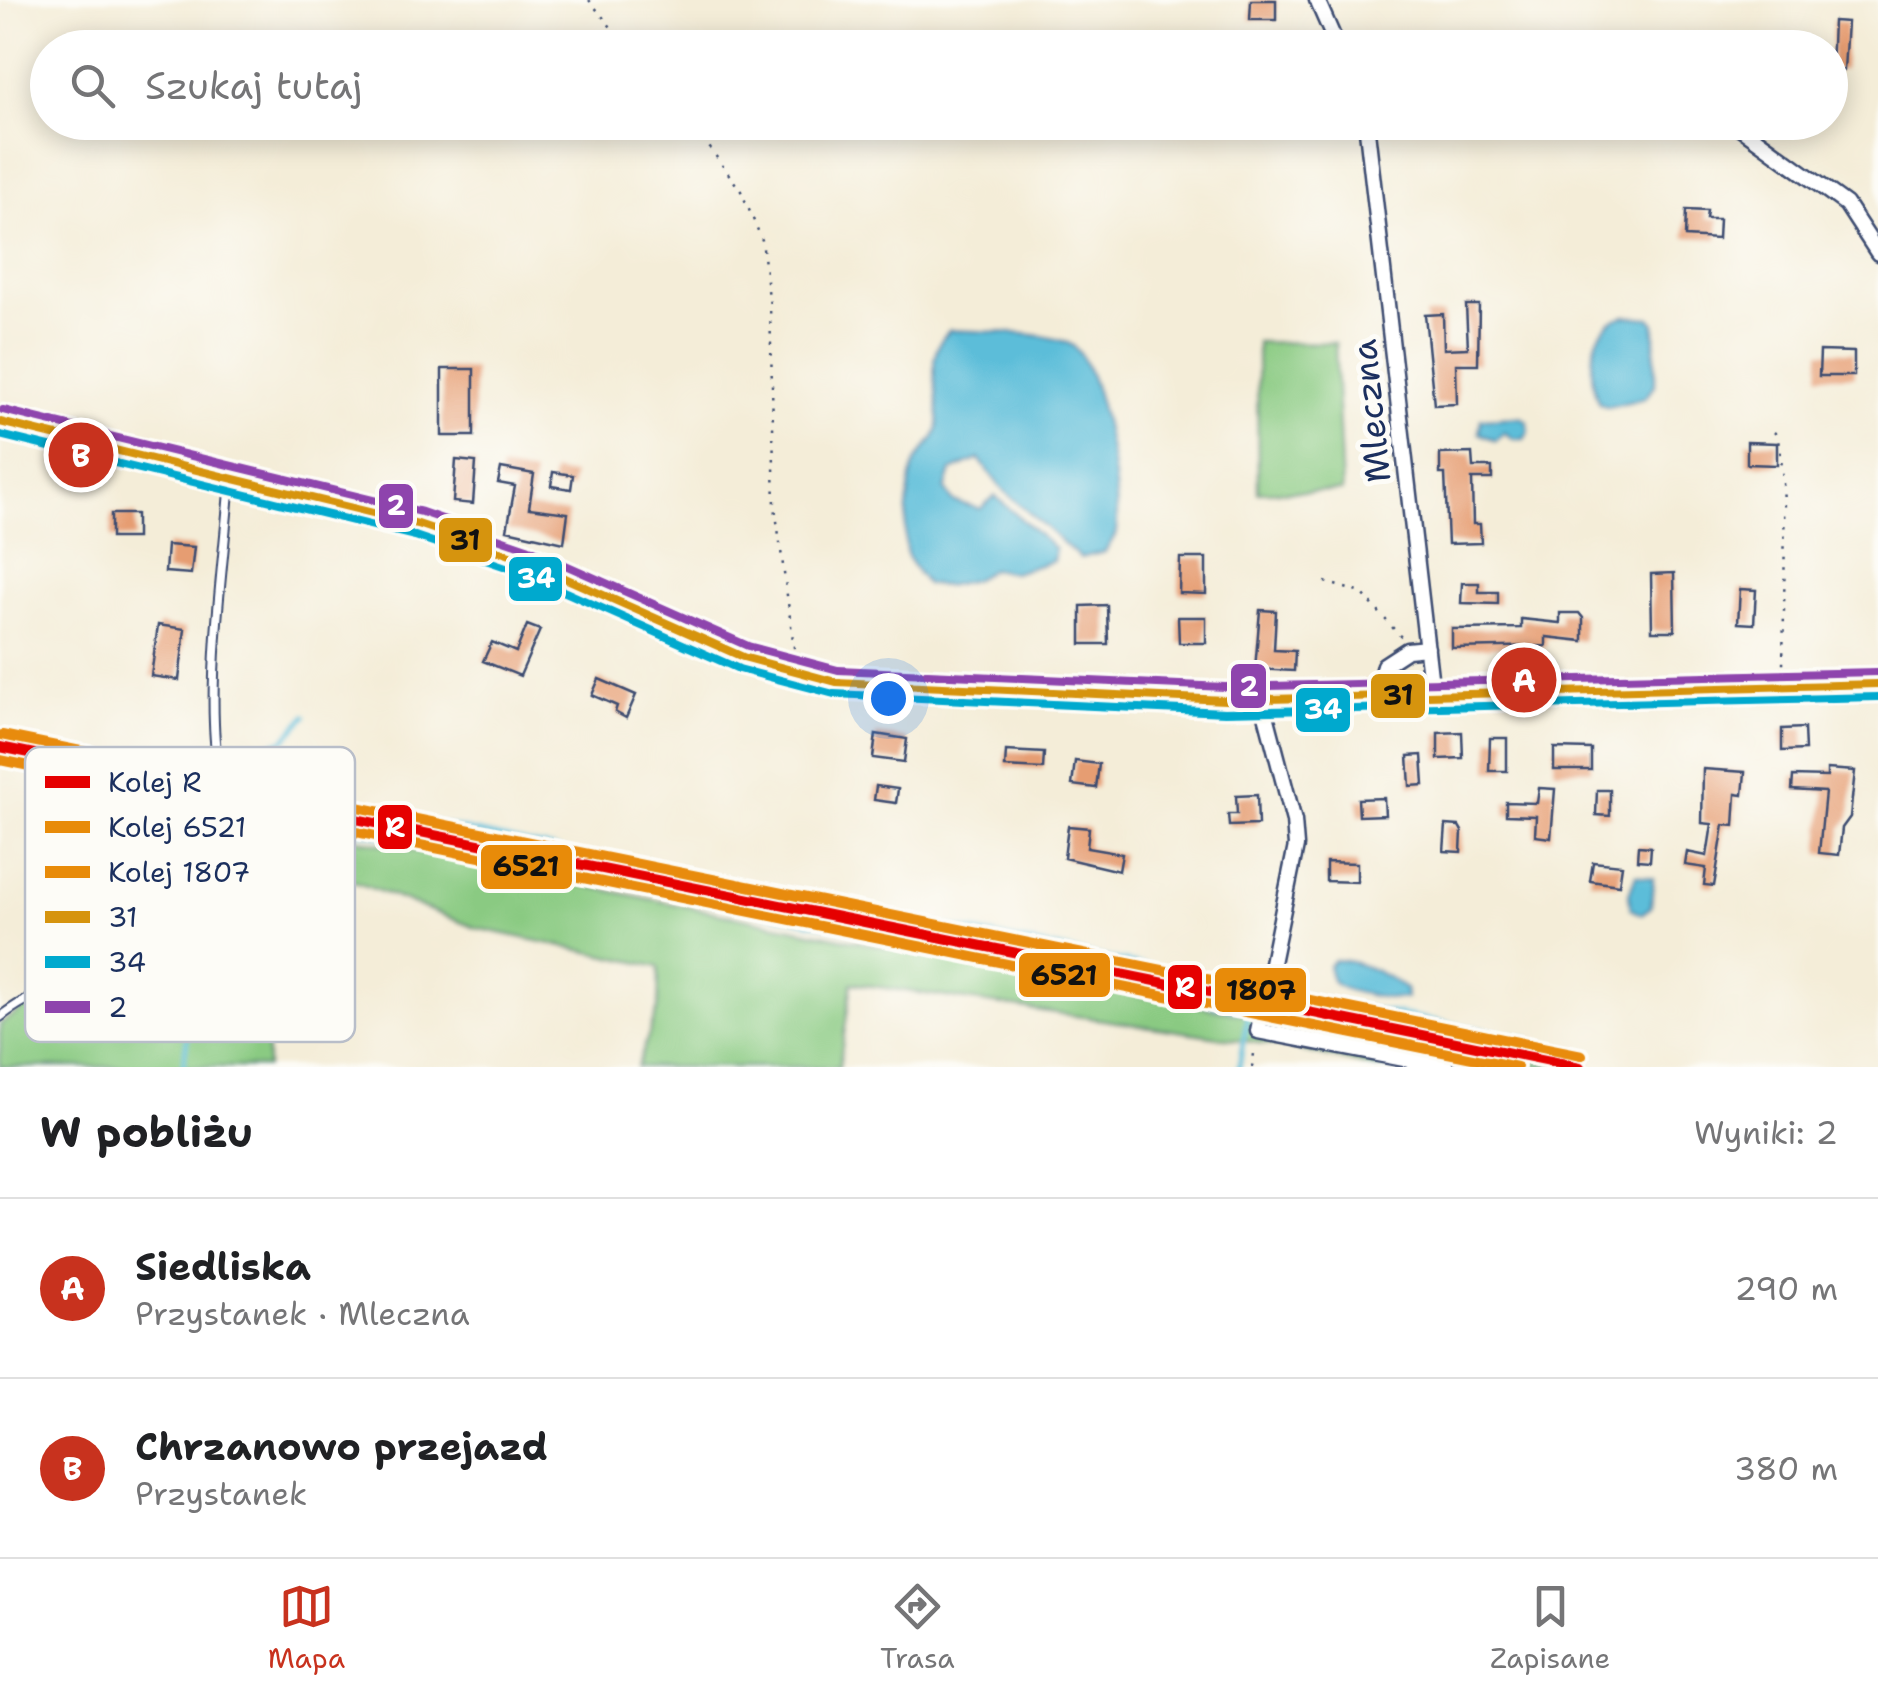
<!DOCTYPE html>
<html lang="pl">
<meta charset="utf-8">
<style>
body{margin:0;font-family:"Shantell Sans",sans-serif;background:#f6f6f6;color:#202124}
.you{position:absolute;left:888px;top:698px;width:35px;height:35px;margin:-25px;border:8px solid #fff;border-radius:50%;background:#1a73e8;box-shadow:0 0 0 15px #1a73e833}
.badge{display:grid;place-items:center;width:65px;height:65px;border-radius:50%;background:#c8321e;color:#fff;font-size:32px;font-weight:700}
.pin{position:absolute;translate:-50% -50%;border:5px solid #fff;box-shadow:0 2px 10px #0006}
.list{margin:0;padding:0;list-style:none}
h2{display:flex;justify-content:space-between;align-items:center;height:130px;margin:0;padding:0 40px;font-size:42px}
h2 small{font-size:32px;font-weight:400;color:#757577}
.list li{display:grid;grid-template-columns:65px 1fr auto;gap:30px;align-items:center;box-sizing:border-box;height:180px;padding:0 40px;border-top:2px solid #e0e0e0}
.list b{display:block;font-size:38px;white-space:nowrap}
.list p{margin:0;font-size:32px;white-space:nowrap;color:#757577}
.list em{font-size:32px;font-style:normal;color:#757577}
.icon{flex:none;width:55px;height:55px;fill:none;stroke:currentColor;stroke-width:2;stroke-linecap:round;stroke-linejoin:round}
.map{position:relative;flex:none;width:1878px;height:1067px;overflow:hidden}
.search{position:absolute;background:#fff;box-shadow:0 5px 25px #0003;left:30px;right:30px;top:30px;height:110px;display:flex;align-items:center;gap:25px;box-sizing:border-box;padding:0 35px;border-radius:55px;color:#757577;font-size:38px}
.sheet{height:490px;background:#fff}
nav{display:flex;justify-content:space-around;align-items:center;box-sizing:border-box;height:140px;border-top:2px solid #e0e0e0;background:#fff;font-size:28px;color:#757577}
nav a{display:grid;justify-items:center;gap:5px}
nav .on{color:#c8321e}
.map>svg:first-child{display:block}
</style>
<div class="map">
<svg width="1878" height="1067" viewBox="0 0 1878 1067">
<rect width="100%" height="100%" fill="#fdfcf7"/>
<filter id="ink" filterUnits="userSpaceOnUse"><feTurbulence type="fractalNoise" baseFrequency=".01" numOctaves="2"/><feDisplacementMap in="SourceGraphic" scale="20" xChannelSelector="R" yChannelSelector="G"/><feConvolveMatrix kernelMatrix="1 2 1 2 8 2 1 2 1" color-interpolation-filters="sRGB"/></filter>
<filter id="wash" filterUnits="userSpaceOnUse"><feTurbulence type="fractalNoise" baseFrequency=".0048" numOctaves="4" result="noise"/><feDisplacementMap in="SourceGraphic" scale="40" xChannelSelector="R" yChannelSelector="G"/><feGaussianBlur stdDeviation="2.25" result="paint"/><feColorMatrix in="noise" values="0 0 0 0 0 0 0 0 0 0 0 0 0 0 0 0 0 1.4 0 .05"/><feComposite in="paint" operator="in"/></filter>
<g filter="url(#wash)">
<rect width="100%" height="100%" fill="#f4edd8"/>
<!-- green -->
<path fill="#8aca82" stroke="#527c70" stroke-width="2.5" d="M1257 342 1335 343 1342 491 1258 492Z
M240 815 948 960 1243 1014 1245 1003 1566 1067H1374L1280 1046 852 983 839 1067H637L658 1008 659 967 476 928 237 837Z
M214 877 213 919 266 934 267 1067H0V1024L42 997 167 936Z"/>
<!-- water -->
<path fill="#5bbdd9" stroke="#3b769c" stroke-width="2.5" d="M1625 316 1650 318 1655 324V385L1645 398 1608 407 1599 403C1586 373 1589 325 1625 316Z
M950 330C978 332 1052 331 1073 346 1100 366 1122 499 1116 532 1115 538 1108 546 1105 552L1080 558 1002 489 979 459 951 471 945 490 953 501 980 509 995 496 1055 549 1053 561 1013 573 992 569 973 580 945 586 926 584C919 574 908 562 906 550 904 533 908 471 918 458 925 446 937 440 938 425 941 391 921 355 950 330Z
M1521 417 1527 421 1529 431 1524 439H1513L1504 432 1496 441 1479 433 1481 419Z
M1636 875 1653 878 1651 907 1641 914 1631 909 1629 894Z
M1334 960C1358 960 1386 974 1405 989L1406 998C1394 1001 1341 992 1333 982 1331 980 1329 968 1328 966Z"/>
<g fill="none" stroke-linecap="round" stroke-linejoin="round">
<!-- stream -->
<path stroke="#5bbdd9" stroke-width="5" d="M0 759 204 800V826L191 876
M242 781 539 846 1251 987
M241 785 230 774 232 760 284 740 306 716
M236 811 269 813 1240 1009
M1279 992 1525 1038 1524 1042
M183 1067 200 951 203 897 228 842
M1239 1067 1248 1012"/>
</g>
<g id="blocks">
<!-- building -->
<path fill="#e69d72" d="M1251 0H1276V20H1250Z
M1833 21 1847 22 1844 70 1831 69Z
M1686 210 1707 211 1706 219H1719L1718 239 1685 237Z
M1466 305H1479L1478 364H1456L1457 404 1434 405 1425 315 1443 314 1444 349 1468 348Z
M1820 351 1854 352V376H1819Z
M442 369H474V436H442Z
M1747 442 1777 443V465L1747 464Z
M1472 453 1473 467H1492V479H1472L1473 524H1480L1481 543 1448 544 1445 474H1440V454Z
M456 460 476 462 473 504 453 502Z
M501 468 534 474 529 508 568 513 564 543 507 530 515 486 498 483Z
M553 472 573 475 571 489 551 486Z
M111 514H136V538H111Z
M167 545 194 547 191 574 165 572Z
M1180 558H1206V594L1179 593Z
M1674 573 1675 631H1652L1651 574Z
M1462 583H1479V592H1498V604L1461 603Z
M1740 589 1756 590 1754 624 1738 623Z
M1107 605 1108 644H1081V606Z
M1260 610 1276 611 1274 650 1295 651 1294 671 1255 669Z
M1560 613H1579L1583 618V641L1546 637V646L1452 648V629L1521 628V619L1560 623Z
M1178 617H1206V643H1179Z
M158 625 185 629 179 680 151 676Z
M527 625 540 630 520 676 483 661 492 642 516 652Z
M599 679 636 695 626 718 615 712 617 706 592 695Z
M1804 728 1805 750 1782 751V729Z
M1462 732 1463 758 1438 759V733Z
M876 734 907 739 904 762 873 758Z
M1490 738H1507V771H1489Z
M1554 748 1591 749V770H1554Z
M1006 751 1044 753 1043 769 1005 767Z
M1422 755 1424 785 1410 786 1408 756Z
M1075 761 1099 764 1096 788 1072 785Z
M1703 769 1745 772 1743 795 1736 794 1734 826 1724 825 1714 886 1704 885 1706 868 1685 865 1687 852 1707 856 1712 824 1702 823Z
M1827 769 1855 771 1850 817 1842 828 1839 855 1819 853 1825 792 1792 790 1793 776 1827 777Z
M876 786 898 789 896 803 874 800Z
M1539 788 1555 789 1551 838 1535 836 1536 816 1506 815V802L1537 803Z
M1597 790H1610V816L1596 815Z
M1257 795 1258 825 1229 826 1228 814H1237L1236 796Z
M1384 798 1385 815 1359 816 1358 799Z
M1446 825 1459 826 1462 831 1461 852 1444 851Z
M1068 826 1089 828 1087 848 1122 854 1119 871 1064 858Z
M1638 846 1651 847 1650 861 1637 860Z
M1326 862 1357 863V882L1326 881Z
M1593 862 1622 865 1619 885 1590 881Z"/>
</g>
</g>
<g filter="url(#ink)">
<use href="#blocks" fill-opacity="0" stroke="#3c4c70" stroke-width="2.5"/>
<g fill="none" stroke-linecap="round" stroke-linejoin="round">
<defs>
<path id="service" d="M0 1017C50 978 121 969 168 926 192 903 213 856 217 823 222 790 215 757 214 724 211 646 224 558 230 479"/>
<path id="minor" d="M1317 0 1338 48
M1366 122 1432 694
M1733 122 1846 204 1878 253
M1376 697 1384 665 1407 650 1427 648
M1262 700 1294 821 1296 846 1258 1031 1446 1067"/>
<path id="secondary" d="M0 422C158 465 322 490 477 542 599 583 709 662 836 682L1225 700 1878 684"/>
</defs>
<!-- service casing -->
<use href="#service" stroke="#3c4c70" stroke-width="12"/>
<!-- minor casing -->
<use href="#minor" stroke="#3c4c70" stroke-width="19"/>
<!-- secondary casing -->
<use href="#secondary" stroke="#3c4c70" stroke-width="25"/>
<!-- path -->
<path stroke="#3c4c70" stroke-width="2.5" stroke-dasharray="2.5 8" stroke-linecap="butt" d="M589 0 628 48
M691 122 741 191 762 240 770 306 775 506 795 655
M1774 432C1790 446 1783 634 1783 669
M1325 582 1362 593 1401 637
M228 827 253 840
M1252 1067 1255 1047"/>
<!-- service -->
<use href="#service" stroke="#fff" stroke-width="8"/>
<!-- minor -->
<use href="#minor" stroke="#fff" stroke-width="14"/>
<!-- secondary -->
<use href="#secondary" stroke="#f8e8c3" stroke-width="20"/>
<defs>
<path id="bus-1" d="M0 422 418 524 522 559 743 657 836 682 1225 700 1878 684"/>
<path id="bus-2" d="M0 435 415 536 518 571 739 669 834 694 1225 712 1878 697"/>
<path id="bus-3" d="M3 410 422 512 527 548 748 646 838 670 1225 687 1878 672"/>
</defs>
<!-- bus-1 casing -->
<use href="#bus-1" stroke="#fdfcf7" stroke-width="15"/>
<!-- bus-2 casing -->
<use href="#bus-2" stroke="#fdfcf7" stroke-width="15"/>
<!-- bus-3 casing -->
<use href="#bus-3" stroke="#fdfcf7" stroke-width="15"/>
<!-- bus-1 -->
<use href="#bus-1" stroke="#d6940e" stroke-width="8"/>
<!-- bus-2 -->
<use href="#bus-2" stroke="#00a9ce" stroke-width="8"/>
<!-- bus-3 -->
<use href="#bus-3" stroke="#8e44ad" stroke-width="8"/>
<defs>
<path id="rail-1" d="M0 747 1580 1067"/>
<path id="rail-2" d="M0 760 1517 1067"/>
<path id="rail-3" d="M2 735 1582 1055"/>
</defs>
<!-- rail-1 casing -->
<use href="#rail-1" stroke="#fdfcf7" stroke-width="18"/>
<!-- rail-2 casing -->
<use href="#rail-2" stroke="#fdfcf7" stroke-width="18"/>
<!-- rail-3 casing -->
<use href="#rail-3" stroke="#fdfcf7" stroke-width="18"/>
<!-- rail-1 -->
<use href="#rail-1" stroke="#e50000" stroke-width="10"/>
<!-- rail-2 -->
<use href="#rail-2" stroke="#e88b09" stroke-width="10"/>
<!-- rail-3 -->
<use href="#rail-3" stroke="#e88b09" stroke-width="10"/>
</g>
</g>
<g text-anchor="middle" stroke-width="10" stroke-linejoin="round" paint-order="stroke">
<!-- street labels -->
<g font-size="35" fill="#1b2f5e" stroke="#fdfcf7">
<text transform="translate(1371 411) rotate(-96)" y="12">Mleczna</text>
</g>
</g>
<!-- legend -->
<rect x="25" y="747" width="330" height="295" rx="15" fill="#fdfcf7" stroke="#b9bec9" stroke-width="2.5"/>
<rect x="45" y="776" width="45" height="12" fill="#e50000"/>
<rect x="45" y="821" width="45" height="12" fill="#e88b09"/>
<rect x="45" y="866" width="45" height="12" fill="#e88b09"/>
<rect x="45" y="911" width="45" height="12" fill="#d6940e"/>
<rect x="45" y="956" width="45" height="12" fill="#00a9ce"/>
<rect x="45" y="1001" width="45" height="12" fill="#8e44ad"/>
<g font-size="28" fill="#1b2f5e">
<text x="108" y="792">Kolej R</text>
<text x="108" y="837">Kolej 6521</text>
<text x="108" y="882">Kolej 1807</text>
<text x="108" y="927">31</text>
<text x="108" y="972">34</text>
<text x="108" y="1017">2</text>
</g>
<g stroke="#fdfcf7" stroke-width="4">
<rect x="377" y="482" width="38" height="48" rx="10" fill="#8e44ad"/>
<rect x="437" y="516" width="57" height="48" rx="10" fill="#d6940e"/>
<rect x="507" y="555" width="57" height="48" rx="10" fill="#00a9ce"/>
<rect x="1229" y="662" width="39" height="48" rx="10" fill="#8e44ad"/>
<rect x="1369" y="672" width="58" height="48" rx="10" fill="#d6940e"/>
<rect x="1294" y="686" width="58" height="48" rx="10" fill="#00a9ce"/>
<rect x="376" y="803" width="38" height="48" rx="10" fill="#e50000"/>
<rect x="479" y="843" width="95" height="48" rx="10" fill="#e88b09"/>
<rect x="1017" y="951" width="95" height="48" rx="10" fill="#e88b09"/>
<rect x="1166" y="963" width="38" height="48" rx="10" fill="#e50000"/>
<rect x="1213" y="966" width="95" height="48" rx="10" fill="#e88b09"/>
</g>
<g font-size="28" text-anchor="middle" font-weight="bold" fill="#fff">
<text x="396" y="515">2</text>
<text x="536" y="588">34</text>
<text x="1249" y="696">2</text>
<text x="1323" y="719">34</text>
<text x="395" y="837">R</text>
<text x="1185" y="997">R</text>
</g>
<g font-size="28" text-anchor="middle" font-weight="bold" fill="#111">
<text x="465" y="550">31</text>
<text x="1398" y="705">31</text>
<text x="526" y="876">6521</text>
<text x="1064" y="985">6521</text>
<text x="1261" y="1000">1807</text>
</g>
</svg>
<div class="you"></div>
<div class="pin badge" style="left:1524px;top:680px">A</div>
<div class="pin badge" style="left:81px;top:455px">B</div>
<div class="search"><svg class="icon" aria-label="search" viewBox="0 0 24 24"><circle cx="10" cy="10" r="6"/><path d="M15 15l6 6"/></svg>Szukaj tutaj</div>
</div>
<section class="sheet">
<h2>W pobliżu<small>Wyniki: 2</small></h2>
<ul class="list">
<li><span class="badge">A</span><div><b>Siedliska</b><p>Przystanek · Mleczna</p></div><em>290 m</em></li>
<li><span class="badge">B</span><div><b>Chrzanowo przejazd</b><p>Przystanek</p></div><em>380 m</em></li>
</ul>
</section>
<nav>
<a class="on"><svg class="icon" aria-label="map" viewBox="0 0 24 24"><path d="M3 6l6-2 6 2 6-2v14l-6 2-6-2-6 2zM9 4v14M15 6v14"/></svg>Mapa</a>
<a><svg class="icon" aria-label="directions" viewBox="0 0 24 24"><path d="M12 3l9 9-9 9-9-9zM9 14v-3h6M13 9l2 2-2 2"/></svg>Trasa</a>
<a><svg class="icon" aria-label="saved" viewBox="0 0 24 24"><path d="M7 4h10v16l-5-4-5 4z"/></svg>Zapisane</a>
</nav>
